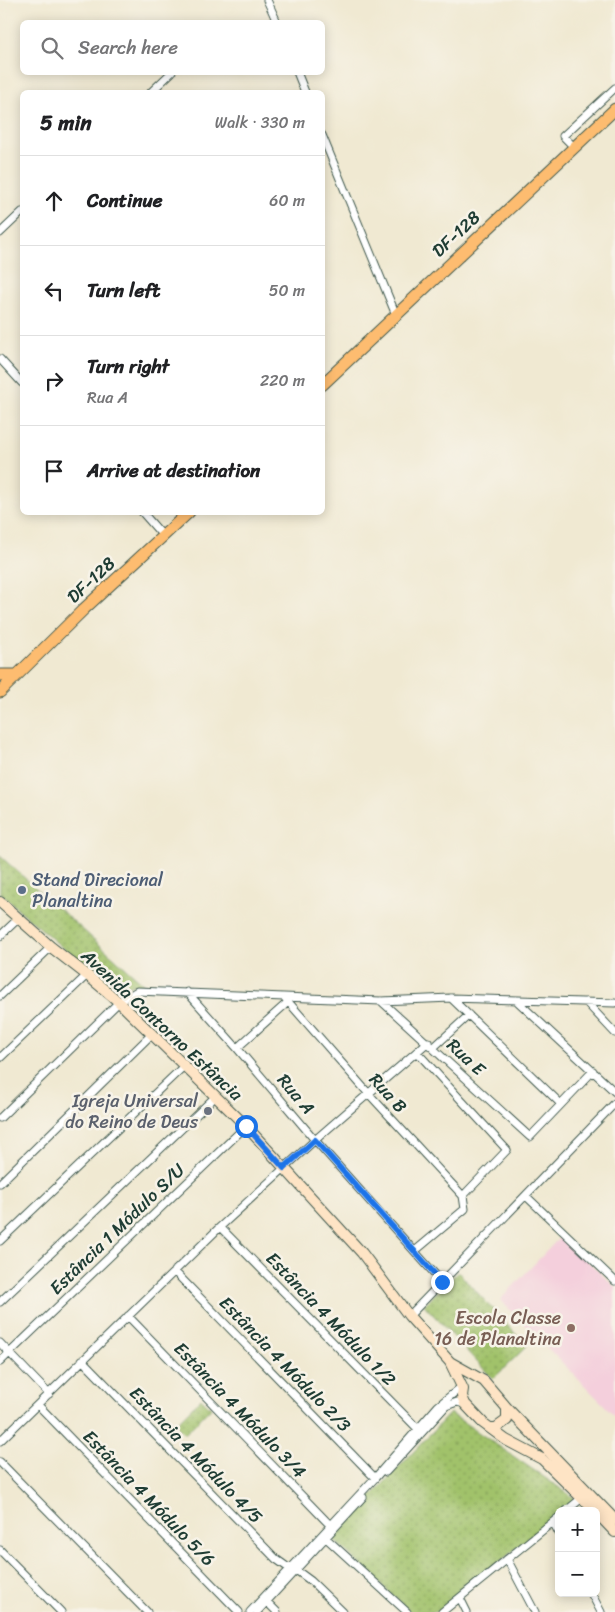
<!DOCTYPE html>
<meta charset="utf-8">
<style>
body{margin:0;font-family:Sriracha,sans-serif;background:#f2f2f2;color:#202124}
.controls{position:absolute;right:15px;bottom:15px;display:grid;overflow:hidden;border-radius:8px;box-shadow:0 2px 12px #0003}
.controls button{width:45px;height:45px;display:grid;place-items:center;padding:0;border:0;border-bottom:1px solid #e0e0e0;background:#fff;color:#202124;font:25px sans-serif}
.stop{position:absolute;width:15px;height:15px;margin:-11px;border:4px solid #1a73e8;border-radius:50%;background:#fff}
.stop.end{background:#1a73e8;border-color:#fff;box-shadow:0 1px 5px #0008}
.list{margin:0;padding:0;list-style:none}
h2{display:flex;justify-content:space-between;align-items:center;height:65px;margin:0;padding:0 20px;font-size:21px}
h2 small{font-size:16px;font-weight:400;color:#757577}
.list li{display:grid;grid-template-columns:32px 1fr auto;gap:15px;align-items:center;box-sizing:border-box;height:90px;padding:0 20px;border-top:1px solid #e0e0e0}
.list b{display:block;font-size:19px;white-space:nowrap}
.list p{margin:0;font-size:16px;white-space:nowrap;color:#757577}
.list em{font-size:16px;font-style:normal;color:#757577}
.icon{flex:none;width:28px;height:28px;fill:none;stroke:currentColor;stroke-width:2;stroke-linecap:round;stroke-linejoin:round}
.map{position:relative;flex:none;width:615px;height:1612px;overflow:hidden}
.search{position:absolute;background:#fff;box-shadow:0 2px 12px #0003;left:20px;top:20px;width:305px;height:55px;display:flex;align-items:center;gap:12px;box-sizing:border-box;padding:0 18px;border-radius:8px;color:#757577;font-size:19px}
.panel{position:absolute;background:#fff;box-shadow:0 2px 12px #0003;left:20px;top:90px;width:305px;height:425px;border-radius:8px}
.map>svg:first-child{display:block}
</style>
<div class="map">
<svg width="615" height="1612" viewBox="0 0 615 1612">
<defs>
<pattern id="park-dots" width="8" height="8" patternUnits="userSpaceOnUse" patternTransform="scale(1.25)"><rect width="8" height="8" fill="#a1c26b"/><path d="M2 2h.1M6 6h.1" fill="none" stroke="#839f59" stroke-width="1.8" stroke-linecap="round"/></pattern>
</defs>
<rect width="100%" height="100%" fill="#f7f3e8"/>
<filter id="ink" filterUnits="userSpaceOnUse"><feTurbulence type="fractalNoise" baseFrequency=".02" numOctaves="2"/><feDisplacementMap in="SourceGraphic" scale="10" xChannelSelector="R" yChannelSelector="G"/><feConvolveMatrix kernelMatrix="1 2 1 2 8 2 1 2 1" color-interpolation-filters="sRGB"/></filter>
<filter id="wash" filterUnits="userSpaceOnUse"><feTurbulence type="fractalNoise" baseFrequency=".0096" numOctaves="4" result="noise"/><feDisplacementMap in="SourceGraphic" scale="20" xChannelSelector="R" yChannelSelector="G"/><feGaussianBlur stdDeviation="1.12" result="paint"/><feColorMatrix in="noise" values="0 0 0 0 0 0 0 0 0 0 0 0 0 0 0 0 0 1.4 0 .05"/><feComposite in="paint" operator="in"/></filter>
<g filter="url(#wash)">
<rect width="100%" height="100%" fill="#f0e9d2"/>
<!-- built -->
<path fill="#f4cfdc" d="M561 1236 615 1287V1416L500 1300Z"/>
<!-- park -->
<path fill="url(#park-dots)" stroke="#608050" d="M0 856 146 986 104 984 0 893Z
M458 1272 527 1346 493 1379 424 1305Z
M201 1398 211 1408 185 1434 175 1424Z
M450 1413 576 1499 562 1511H559V1513L439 1612H410L332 1538Z"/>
</g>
<g filter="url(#ink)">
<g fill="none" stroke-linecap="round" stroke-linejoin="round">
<defs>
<path id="street" d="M267 0 277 22
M297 72 305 92
M151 92 172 72
M322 135 396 315
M574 147 563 136 615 88
M0 233 22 212
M0 359 22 383
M142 512 164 537
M0 936 19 918
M187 992 237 1048 315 1140 442 1282
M0 996 51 947
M285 998 368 1093 463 1196 465 1209 415 1251
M451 998 561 1104
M516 1000 615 1092
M381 1001 530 1137 593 1071
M586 1002 615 1033
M434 1047 469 1015
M237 1048 288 1002
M417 1052 507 1150 463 1196
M0 1058 87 975
M0 1118 119 1002 137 991 381 1001 451 998 615 1003
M0 1183 152 1034
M526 1196 615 1281
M220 1227 419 1430
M0 1241 185 1065
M174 1271 375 1478
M0 1302 216 1096
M128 1316 330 1525
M409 1316 615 1103
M0 1343 49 1394
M82 1360 276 1559 290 1569 296 1570 311 1581 343 1612
M0 1362 246 1126
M38 1405 239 1612
M0 1441 220 1227 315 1140 428 1042
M0 1462 147 1612
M386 1472 446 1406 457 1402 465 1404
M566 1511 582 1498
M553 1522 559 1533
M326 1538 407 1612
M0 1550 61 1612
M507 1559 535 1612
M591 1593 601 1612
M460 1598 467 1612
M267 1602 277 1612
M250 1612 375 1478 438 1406 460 1388 463 1389
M257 1612 363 1497
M442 1612 559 1517"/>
<path id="secondary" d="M0 902 51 947 87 975 119 1002 246 1126 362 1253 409 1316 450 1362 463 1389 462 1396 465 1404 483 1423 506 1440 542 1459 595 1511
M450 1362 484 1381 507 1408 615 1520
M490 1428H496L507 1420V1408
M596 1512 615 1532"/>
<path id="primary" d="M322 385 615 109
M0 675H17
M0 692 84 609 189 512"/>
</defs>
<!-- street casing -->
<use href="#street" stroke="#3e574c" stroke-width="9"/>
<!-- secondary casing -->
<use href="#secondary" stroke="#3e574c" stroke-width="12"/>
<!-- primary casing -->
<use href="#primary" stroke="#3e574c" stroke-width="13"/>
<!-- street -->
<use href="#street" stroke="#fff" stroke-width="7"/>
<!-- secondary -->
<use href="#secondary" stroke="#fee4c5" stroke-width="10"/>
<!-- primary -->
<use href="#primary" stroke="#fdbc6f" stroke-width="11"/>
</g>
</g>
<g fill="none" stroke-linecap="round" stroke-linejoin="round" filter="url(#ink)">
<!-- route -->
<path stroke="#1a73e8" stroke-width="6" d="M246 1126 284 1168 315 1140 442 1282"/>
</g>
<!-- markers -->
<circle fill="#5c6f8a" stroke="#f7f3e8" stroke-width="2" cx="22" cy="890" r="5"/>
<circle fill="#6b7280" stroke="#f7f3e8" stroke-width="2" cx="208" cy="1111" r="5"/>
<circle fill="#8d6e63" stroke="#f7f3e8" stroke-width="2" cx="571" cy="1328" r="5"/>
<g text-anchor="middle" stroke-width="5" stroke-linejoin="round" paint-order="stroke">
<!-- street labels -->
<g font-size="18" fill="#1f3d34" stroke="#f7f3e8">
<text transform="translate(456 234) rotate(-43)" y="6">DF-128</text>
<text transform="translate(91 580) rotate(-43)" y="6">DF-128</text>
<text transform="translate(162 1025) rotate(43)" y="6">Avenida Contorno Estância</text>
<text transform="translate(466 1057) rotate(43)" y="6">Rua E</text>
<text transform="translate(388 1093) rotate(48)" y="6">Rua B</text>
<text transform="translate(296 1094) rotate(50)" y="6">Rua A</text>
<text transform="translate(117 1229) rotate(-44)" y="6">Estância 1 Módulo S/U</text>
<text transform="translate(331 1319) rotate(46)" y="6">Estância 4 Módulo 1/2</text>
<text transform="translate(285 1364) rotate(46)" y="6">Estância 4 Módulo 2/3</text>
<text transform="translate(240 1410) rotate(46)" y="6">Estância 4 Módulo 3/4</text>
<text transform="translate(196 1455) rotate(46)" y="6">Estância 4 Módulo 4/5</text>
<text transform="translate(149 1498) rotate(46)" y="6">Estância 4 Módulo 5/6</text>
</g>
<!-- service labels -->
<g font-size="18" fill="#4e5e75" stroke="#f7f3e8" text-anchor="start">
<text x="32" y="886">Stand Direcional<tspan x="32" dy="21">Planaltina</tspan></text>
</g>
<!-- worship labels -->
<g font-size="18" fill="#5b616d" stroke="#f7f3e8" text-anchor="end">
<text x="198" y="1107">Igreja Universal<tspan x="198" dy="21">do Reino de Deus</tspan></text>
</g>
<!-- education labels -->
<g font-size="18" fill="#785e54" stroke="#f7f3e8" text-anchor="end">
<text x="561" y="1324">Escola Classe<tspan x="561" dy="21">16 de Planaltina</tspan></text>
</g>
</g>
</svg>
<div class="controls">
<button>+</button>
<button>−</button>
</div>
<div class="stop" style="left:246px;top:1126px"></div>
<div class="stop end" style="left:442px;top:1282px"></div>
<div class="search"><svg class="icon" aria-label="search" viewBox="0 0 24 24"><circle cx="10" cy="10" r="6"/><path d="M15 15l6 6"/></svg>Search here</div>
<section class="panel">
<h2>5 min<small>Walk · 330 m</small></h2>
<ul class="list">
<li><svg class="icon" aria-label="ahead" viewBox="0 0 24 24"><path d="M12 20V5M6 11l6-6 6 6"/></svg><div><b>Continue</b></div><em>60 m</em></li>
<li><svg class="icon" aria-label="left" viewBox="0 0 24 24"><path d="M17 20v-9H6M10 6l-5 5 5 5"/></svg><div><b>Turn left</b></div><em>50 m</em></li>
<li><svg class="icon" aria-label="right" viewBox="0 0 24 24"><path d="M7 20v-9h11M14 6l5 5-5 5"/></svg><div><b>Turn right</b><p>Rua A</p></div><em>220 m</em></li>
<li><svg class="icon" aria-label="arrive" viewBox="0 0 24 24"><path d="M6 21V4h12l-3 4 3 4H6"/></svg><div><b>Arrive at destination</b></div></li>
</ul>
</section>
</div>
